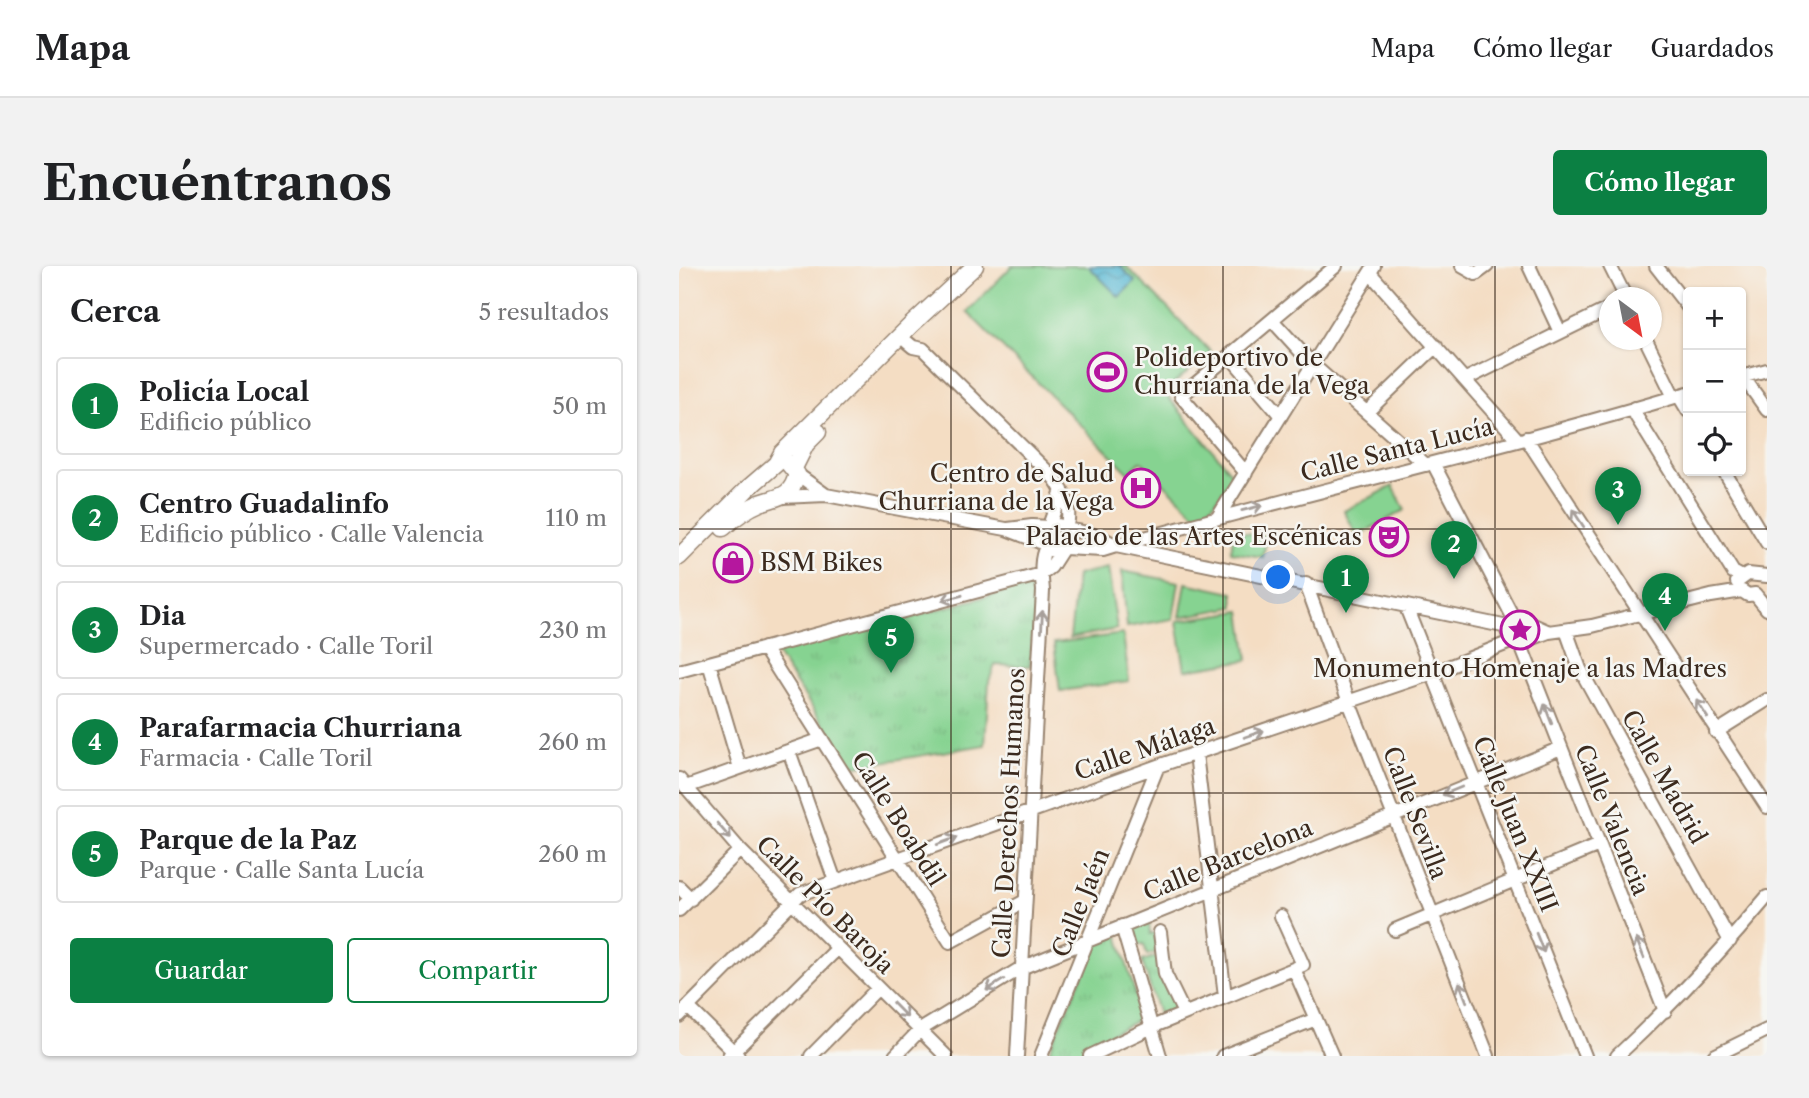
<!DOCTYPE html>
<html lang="es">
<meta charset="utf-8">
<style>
body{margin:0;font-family:"Libre Caslon Text",serif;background:#f2f2f2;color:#202124}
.controls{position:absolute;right:21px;top:21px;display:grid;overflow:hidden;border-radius:7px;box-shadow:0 2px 5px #0004}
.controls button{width:63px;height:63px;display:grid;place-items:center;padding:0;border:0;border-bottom:2px solid #e0e0e0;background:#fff;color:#202124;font:35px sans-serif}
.compass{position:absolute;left:920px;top:21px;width:63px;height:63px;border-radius:50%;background:#fff;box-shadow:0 2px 5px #0004;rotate:148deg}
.you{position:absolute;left:600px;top:312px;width:24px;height:24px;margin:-18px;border:5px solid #fff;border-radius:50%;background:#1a73e8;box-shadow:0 0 0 10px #1a73e833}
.badge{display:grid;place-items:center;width:46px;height:46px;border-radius:50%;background:#0b8043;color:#fff;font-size:23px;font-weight:700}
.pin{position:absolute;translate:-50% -58px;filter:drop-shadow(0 2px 4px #0008)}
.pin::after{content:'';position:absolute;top:37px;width:24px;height:21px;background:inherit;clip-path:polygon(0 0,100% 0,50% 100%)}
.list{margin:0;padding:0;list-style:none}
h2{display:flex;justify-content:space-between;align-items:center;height:91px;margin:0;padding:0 28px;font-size:30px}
h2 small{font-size:23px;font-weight:400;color:#757577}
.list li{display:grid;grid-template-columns:46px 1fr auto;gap:21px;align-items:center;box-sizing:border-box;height:98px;margin:0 14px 14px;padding:0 14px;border:2px solid #e0e0e0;border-radius:7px}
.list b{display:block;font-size:26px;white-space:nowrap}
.list p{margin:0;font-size:23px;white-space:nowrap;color:#757577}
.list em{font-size:23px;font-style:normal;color:#757577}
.actions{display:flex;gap:14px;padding:21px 28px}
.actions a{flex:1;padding:16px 0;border:2px solid #0b8043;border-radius:7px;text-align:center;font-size:24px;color:#0b8043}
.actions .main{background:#0b8043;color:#fff}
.icon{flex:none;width:38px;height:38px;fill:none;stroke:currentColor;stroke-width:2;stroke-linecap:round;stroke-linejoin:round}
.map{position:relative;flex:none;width:1088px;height:790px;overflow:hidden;border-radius:7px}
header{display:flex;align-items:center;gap:42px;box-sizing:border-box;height:98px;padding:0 35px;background:#fff;border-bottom:2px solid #e0e0e0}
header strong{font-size:33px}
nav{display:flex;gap:38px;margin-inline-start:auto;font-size:24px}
.intro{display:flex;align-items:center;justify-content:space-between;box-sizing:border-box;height:168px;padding:0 42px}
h1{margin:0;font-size:49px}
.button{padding:18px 32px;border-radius:7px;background:#0b8043;color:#fff;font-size:24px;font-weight:700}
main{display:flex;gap:42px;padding:0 42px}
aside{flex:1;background:#fff;border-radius:7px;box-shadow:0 2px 5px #0004}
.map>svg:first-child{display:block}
</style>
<header>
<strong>Mapa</strong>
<nav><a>Mapa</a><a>Cómo llegar</a><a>Guardados</a></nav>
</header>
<div class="intro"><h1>Encuéntranos</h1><a class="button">Cómo llegar</a></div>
<main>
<aside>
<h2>Cerca<small>5 resultados</small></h2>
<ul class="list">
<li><span class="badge">1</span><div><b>Policía Local</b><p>Edificio público</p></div><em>50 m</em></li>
<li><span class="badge">2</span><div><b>Centro Guadalinfo</b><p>Edificio público · Calle Valencia</p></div><em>110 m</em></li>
<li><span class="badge">3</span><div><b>Dia</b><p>Supermercado · Calle Toril</p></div><em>230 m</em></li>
<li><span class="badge">4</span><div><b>Parafarmacia Churriana</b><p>Farmacia · Calle Toril</p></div><em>260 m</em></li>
<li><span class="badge">5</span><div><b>Parque de la Paz</b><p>Parque · Calle Santa Lucía</p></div><em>260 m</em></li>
</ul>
<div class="actions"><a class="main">Guardar</a><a>Compartir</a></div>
</aside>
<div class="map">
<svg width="1088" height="790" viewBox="0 0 1088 790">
<defs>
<pattern id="grass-tufts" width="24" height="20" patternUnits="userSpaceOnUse" patternTransform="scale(1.75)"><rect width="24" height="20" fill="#86d391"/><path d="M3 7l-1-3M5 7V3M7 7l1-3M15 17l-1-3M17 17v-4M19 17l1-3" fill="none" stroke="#75b57d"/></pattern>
<pattern id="water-waves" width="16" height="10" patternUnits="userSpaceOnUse" patternTransform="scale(1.75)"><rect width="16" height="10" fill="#55b7d3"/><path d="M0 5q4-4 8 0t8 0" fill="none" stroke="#4895ab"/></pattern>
</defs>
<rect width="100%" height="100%" fill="#f6f6f2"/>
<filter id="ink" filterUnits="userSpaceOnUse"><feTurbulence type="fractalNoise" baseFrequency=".0143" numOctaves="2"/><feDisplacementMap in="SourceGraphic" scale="14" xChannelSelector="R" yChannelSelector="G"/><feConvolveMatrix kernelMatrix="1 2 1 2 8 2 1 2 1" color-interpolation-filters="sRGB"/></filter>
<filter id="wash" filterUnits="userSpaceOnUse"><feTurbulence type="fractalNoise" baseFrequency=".00686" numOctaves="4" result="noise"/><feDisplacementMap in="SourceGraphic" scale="28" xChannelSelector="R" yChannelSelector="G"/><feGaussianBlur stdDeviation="1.57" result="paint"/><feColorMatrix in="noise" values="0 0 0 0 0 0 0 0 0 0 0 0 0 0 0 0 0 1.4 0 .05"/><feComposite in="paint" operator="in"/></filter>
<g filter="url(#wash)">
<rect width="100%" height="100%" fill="#f4ddc3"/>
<!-- grass -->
<path fill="url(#grass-tufts)" stroke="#607e58" stroke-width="2" d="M358 317 351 400 316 399 310 415 306 479 173 501 97 387Z
M439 669 465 757 460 760 457 755 431 768 432 774 400 790H368L417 678Z
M479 690 499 744 481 752 463 695Z"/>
<!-- garden -->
<path fill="#86d391" stroke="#607e58" stroke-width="2" d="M333 0H447L532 86 485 126 554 209C545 223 534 245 517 249L462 195 450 207 288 46Z
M714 220 726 244 678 270 665 245Z
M555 265 588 270 584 291 552 286Z
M429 302 438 363 391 372 398 309Z
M443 305 500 316 494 353 448 361Z
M507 317 554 327 555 341 501 351Z
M562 345 569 394 506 404 498 355Z
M444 368 450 415 381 425 375 377Z
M470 656 471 668 476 667 478 686 468 689 465 678 459 679 453 662Z"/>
<!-- water -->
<path fill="url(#water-waves)" stroke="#487078" stroke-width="2" d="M409 0H441L456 15 440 31Z"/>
</g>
<g filter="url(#ink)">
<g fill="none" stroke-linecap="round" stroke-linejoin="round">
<defs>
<path id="minor" d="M783 0 797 8 808 0
M850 0 881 66
M931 0 947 32
M977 0 1009 41
M691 7 839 174
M593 54 634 99 747 199
M967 74 995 131
M228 76 234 81 244 83 376 213C386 227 394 248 386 263
M551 90 602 150
M1062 108 1088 144
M1062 111 1088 104
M787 113 931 42
M1000 130 1009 145
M955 142 957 150 1054 306 1063 311
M688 146 757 80
M847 172 1088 541
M754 197 835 353
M1045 205 1088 277
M567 207 502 130 657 0
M118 208 147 229 327 263 366 278
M102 231 147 229
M539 251 695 0
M364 272a13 13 0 1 1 26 0a13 13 0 1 1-26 0Z
M372 260V254L383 224
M329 263 353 260 370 261
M387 264C403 264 424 271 437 280L829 361
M385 282 424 284 437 280C627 226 820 184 1009 127
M1058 316 1069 308 1088 310
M627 318 670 436 809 790
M1076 328 1088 343
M727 341 906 790
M887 364 901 403 1051 675
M870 366 839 352 830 358 828 365 831 373 841 377 870 366 913 360 1032 330 1063 325 1069 329 1076 328
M841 377 986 745
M85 382 271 676 346 635
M30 397 61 502
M0 405 363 308 372 301 383 284
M1037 466 1088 434
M110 485 156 615
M517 488 546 730
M0 513 61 584 267 790
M7 521 143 473
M0 621 12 633
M0 644 61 584
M443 660 481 790
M716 664 920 579
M481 666 486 708 505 747
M615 703 653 790
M9 741 59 790
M0 750 121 628 479 500 754 407 834 375
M50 790 159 682
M132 790 199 722
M216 790 241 764 342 702 882 482
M338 790 364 325C363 311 360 294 367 281
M362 790 479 500
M411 790 473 761 624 699 602 650
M544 790 637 753
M938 790C992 740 1041 687 1088 631
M1035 790 1088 764"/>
<path id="major" d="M115 202 127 178 139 166
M44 262C55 252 66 243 81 237 100 230 112 232 118 208L109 197
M0 291 68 223 97 198 103 187 232 59 296 0"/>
</defs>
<!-- minor casing -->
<use href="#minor" stroke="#988470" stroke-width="16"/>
<!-- major casing -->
<use href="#major" stroke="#988470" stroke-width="19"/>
<!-- minor -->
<use href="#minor" stroke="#fff" stroke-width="12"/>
<!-- major -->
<use href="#major" stroke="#fff" stroke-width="16"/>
</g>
<!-- one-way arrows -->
<defs><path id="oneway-shaft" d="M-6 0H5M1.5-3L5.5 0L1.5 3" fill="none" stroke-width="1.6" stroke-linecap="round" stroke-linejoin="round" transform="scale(1.75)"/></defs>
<g stroke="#a79f9a">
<use href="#oneway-shaft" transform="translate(573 242) rotate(-14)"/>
<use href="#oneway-shaft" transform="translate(899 252) rotate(-123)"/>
<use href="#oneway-shaft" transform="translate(273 332) rotate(165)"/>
<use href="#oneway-shaft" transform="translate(363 355) rotate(-87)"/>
<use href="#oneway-shaft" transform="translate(1023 443) rotate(-123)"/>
<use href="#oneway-shaft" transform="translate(869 448) rotate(-111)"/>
<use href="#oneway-shaft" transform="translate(575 468) rotate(-19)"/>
<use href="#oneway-shaft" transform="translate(773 525) rotate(158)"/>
<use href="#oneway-shaft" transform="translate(45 565) rotate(49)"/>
<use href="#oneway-shaft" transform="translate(268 575) rotate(-20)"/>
<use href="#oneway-shaft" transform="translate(861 677) rotate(68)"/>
<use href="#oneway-shaft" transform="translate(961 682) rotate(-112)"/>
<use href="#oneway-shaft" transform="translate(316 719) rotate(148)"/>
<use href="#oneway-shaft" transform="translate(784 726) rotate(-111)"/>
<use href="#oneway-shaft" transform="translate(221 744) rotate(45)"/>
</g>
</g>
<!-- grid -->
<path fill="none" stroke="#3b2a1e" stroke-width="2" stroke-opacity="0.55" d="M272 0V790M544 0V790M816 0V790M0 263H1088M0 527H1088"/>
<!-- icons -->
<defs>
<symbol id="stadium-ring" viewBox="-11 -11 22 22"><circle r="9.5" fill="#f6f6f2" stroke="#b5179e" stroke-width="1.5"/><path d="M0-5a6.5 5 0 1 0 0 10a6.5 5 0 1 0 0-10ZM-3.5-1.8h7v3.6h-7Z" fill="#b5179e"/></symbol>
<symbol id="hospital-ring" viewBox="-11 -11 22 22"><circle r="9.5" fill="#f6f6f2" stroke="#b5179e" stroke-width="1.5"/><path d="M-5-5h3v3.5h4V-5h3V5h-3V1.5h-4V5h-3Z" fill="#b5179e"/></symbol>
<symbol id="theatre-ring" viewBox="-11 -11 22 22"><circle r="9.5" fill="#f6f6f2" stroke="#b5179e" stroke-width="1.5"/><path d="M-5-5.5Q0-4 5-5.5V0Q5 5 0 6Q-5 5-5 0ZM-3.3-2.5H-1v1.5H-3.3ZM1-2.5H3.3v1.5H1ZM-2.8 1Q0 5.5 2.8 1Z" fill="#b5179e"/></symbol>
<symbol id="shop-ring" viewBox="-11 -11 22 22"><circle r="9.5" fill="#f6f6f2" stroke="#b5179e" stroke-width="1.5"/><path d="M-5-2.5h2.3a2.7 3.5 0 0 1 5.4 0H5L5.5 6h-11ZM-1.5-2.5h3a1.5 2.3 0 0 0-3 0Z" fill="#b5179e"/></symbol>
<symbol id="sight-ring" viewBox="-11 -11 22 22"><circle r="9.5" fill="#f6f6f2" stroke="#b5179e" stroke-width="1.5"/><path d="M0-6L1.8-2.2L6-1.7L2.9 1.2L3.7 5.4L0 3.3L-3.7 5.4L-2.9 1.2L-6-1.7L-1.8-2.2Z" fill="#b5179e"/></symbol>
</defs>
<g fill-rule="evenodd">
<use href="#stadium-ring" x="406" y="84" width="44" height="44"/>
<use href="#hospital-ring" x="440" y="200" width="44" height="44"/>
<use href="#theatre-ring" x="688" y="249" width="44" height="44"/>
<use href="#shop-ring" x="32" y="275" width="44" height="44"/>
<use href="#sight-ring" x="819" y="342" width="44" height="44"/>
</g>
<g text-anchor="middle" stroke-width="5" stroke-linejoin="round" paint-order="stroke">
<!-- poi labels -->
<g font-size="24" fill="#3b2a1e" stroke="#f6f6f2" text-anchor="start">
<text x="455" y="100">Polideportivo de<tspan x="455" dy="28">Churriana de la Vega</tspan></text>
<text x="435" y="216" text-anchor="end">Centro de Salud<tspan x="435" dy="28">Churriana de la Vega</tspan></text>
<text x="683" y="279" text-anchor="end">Palacio de las Artes Escénicas</text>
<text x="81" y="305">BSM Bikes</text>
<text x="841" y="411" text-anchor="middle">Monumento Homenaje a las Madres</text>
</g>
<!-- street labels -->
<g font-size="24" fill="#3b2a1e" stroke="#f6f6f2">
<text transform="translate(718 184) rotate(-14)" y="8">Calle Santa Lucía</text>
<text transform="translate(466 483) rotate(-19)" y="8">Calle Málaga</text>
<text transform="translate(985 511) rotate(61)" y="8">Calle Madrid</text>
<text transform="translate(330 547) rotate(-87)" y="8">Calle Derechos Humanos</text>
<text transform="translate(736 547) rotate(69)" y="8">Calle Sevilla</text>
<text transform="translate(219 553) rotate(58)" y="8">Calle Boabdil</text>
<text transform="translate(933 554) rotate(68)" y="8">Calle Valencia</text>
<text transform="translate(836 558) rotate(68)" y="8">Calle Juan XXIII</text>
<text transform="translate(549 594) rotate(-22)" y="8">Calle Barcelona</text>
<text transform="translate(402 637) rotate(-68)" y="8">Calle Jaén</text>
<text transform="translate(146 639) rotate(45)" y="8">Calle Pío Baroja</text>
</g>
</g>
</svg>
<div class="controls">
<button>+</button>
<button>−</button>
<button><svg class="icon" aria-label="locate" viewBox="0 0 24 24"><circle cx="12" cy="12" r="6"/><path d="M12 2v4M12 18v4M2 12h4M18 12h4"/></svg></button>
</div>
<svg class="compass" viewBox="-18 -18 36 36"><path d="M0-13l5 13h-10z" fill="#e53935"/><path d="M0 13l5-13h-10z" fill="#757577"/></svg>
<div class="you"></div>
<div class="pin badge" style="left:667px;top:347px">1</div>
<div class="pin badge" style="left:775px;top:313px">2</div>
<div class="pin badge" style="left:939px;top:259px">3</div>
<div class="pin badge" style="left:986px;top:365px">4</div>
<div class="pin badge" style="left:212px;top:407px">5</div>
</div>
</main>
